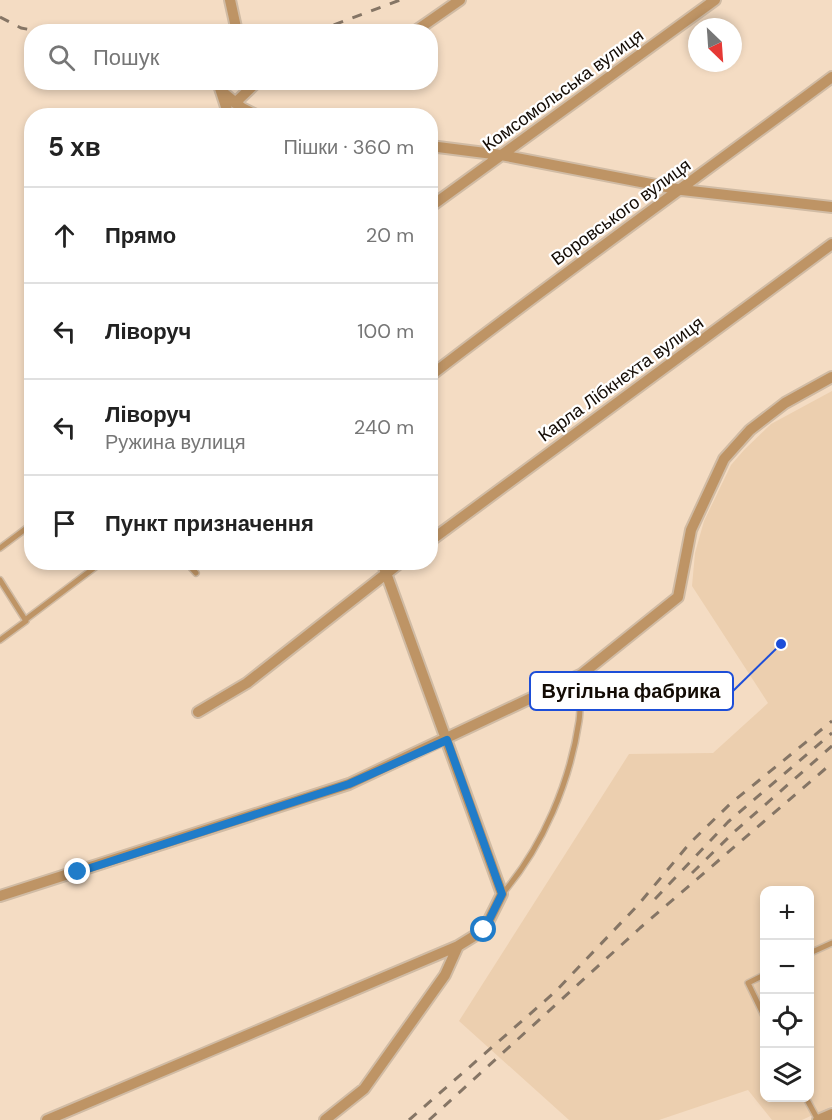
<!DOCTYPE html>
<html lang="uk">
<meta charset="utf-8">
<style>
body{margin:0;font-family:"DM Sans",sans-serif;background:#f6f6f6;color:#222}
.controls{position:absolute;right:18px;bottom:18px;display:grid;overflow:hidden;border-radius:12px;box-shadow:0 3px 9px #0003}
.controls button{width:54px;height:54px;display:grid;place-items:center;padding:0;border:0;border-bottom:2px solid #e0e0e0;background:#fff;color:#222;font:30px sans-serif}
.compass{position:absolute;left:688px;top:18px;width:54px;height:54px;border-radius:50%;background:#fff;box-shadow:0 3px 9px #0003;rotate:155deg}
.stop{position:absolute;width:18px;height:18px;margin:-14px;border:4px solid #207cc9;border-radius:50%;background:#fff}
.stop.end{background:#207cc9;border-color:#fff;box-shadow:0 2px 6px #0008}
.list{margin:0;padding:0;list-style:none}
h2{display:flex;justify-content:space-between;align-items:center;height:78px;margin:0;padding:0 24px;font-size:26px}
h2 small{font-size:20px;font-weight:400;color:#767676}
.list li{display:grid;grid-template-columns:39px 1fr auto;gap:18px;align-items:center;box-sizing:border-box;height:96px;padding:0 24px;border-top:2px solid #e0e0e0}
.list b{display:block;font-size:22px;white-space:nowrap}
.list p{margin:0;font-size:20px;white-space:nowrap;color:#767676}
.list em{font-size:20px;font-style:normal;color:#767676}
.icon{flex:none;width:33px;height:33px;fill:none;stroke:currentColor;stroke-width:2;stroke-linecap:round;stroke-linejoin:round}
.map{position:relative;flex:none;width:832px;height:1120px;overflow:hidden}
.search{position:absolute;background:#fff;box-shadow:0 3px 9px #0003;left:24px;top:24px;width:414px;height:66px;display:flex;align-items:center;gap:15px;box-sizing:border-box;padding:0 21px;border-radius:24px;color:#767676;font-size:22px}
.panel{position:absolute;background:#fff;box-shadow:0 3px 9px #0003;left:24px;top:108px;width:414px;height:462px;border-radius:24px}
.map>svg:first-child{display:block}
</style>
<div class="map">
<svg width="832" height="1120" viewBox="0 0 832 1120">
<rect width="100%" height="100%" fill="#f4dcc3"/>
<!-- built -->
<path fill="#eccfaf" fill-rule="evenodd" d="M832 391V1106L802 1120H772L748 1090 659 1120H569L459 1021 629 754 713 753 768 703 692 586 695 553 704 521 731 465 744 450 771 424ZM764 890H810V1098H764Z"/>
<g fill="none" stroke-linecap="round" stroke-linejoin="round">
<defs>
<path id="service" d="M0 548 32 524
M186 562 196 573
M0 580 26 621 0 640
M25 620 102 562
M503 893C543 846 570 782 579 721 581 707 580 690 581 675
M810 953 832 943
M764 975 748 983 764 1016
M806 1098 818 1120"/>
<path id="minor" d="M230 0 237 32
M414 32 460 0
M218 82 229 116
M221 91 242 108 258 116
M235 103 257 82
M430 146 501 155 682 190 832 207
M430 207 715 0
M430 376C562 274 698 177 832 77
M430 541 832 244
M198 712 247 683 401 562
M0 896 349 784 582 674 678 597 691 530 724 459 750 430 785 403 832 377
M47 1120 458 946
M325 1120 364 1089 445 975 458 946 484 930 502 894 382 562
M818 1120 832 1114"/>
</defs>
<!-- service casing -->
<use href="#service" stroke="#d0bba4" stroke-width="8"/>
<!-- minor casing -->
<use href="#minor" stroke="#d0bba4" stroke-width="14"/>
<!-- service -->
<use href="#service" stroke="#be9465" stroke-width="5"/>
<!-- minor -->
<use href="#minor" stroke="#be9465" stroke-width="10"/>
<!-- rail -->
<path stroke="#857565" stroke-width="3" stroke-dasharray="10 10" stroke-linecap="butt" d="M0 17 21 28 43 32
M315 32 400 0
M692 873 734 832 832 746
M655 899 728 822 832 733
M409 1120 555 992 638 905 690 843 730 804 832 721
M429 1120 640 928 832 763"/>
</g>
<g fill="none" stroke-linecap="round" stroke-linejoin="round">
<!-- route -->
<path stroke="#207cc9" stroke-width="8" d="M78 872 349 784 447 740 502 894 484 930"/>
</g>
<g text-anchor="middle" stroke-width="4.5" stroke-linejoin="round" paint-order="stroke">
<!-- street labels -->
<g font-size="18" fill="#130b04" stroke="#fff">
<text transform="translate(563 90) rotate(-36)" y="6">Комсомольська вулиця</text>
<text transform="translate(621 212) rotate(-36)" y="6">Воровського вулиця</text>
<text transform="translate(621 379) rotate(-36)" y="6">Карла Лібкнехта вулиця</text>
</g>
</g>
<!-- callouts -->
<path fill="none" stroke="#1d4ed8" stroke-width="2" d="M781 644L733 691"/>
<circle fill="#1d4ed8" stroke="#fff" stroke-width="2" cx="781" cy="644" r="6"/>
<rect fill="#fff" stroke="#1d4ed8" stroke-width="2" x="530" y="672" width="203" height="38" rx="6"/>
<g font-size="20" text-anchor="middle" font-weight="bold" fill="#130b04">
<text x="631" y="698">Вугільна фабрика</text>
</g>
</svg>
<div class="controls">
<button>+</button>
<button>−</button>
<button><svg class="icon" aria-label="locate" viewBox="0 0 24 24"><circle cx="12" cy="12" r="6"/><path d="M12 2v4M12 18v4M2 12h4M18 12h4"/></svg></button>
<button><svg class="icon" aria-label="layers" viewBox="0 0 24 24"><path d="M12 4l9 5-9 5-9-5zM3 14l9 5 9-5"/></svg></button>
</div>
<svg class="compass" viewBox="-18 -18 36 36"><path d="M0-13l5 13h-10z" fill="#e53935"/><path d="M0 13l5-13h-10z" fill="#767676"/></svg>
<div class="stop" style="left:484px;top:930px"></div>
<div class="stop end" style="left:78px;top:872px"></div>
<div class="search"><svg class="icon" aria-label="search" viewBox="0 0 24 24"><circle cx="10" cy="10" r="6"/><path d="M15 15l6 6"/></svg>Пошук</div>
<section class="panel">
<h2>5 хв<small>Пішки · 360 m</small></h2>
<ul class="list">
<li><svg class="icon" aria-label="ahead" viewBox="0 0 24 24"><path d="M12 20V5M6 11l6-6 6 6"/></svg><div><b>Прямо</b></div><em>20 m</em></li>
<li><svg class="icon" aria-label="left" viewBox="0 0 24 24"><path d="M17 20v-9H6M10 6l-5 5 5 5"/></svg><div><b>Ліворуч</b></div><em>100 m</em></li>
<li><svg class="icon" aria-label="left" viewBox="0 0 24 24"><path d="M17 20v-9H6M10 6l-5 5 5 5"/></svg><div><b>Ліворуч</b><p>Ружина вулиця</p></div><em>240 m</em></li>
<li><svg class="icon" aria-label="arrive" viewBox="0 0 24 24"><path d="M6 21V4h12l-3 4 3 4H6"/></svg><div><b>Пункт призначення</b></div></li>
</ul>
</section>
</div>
